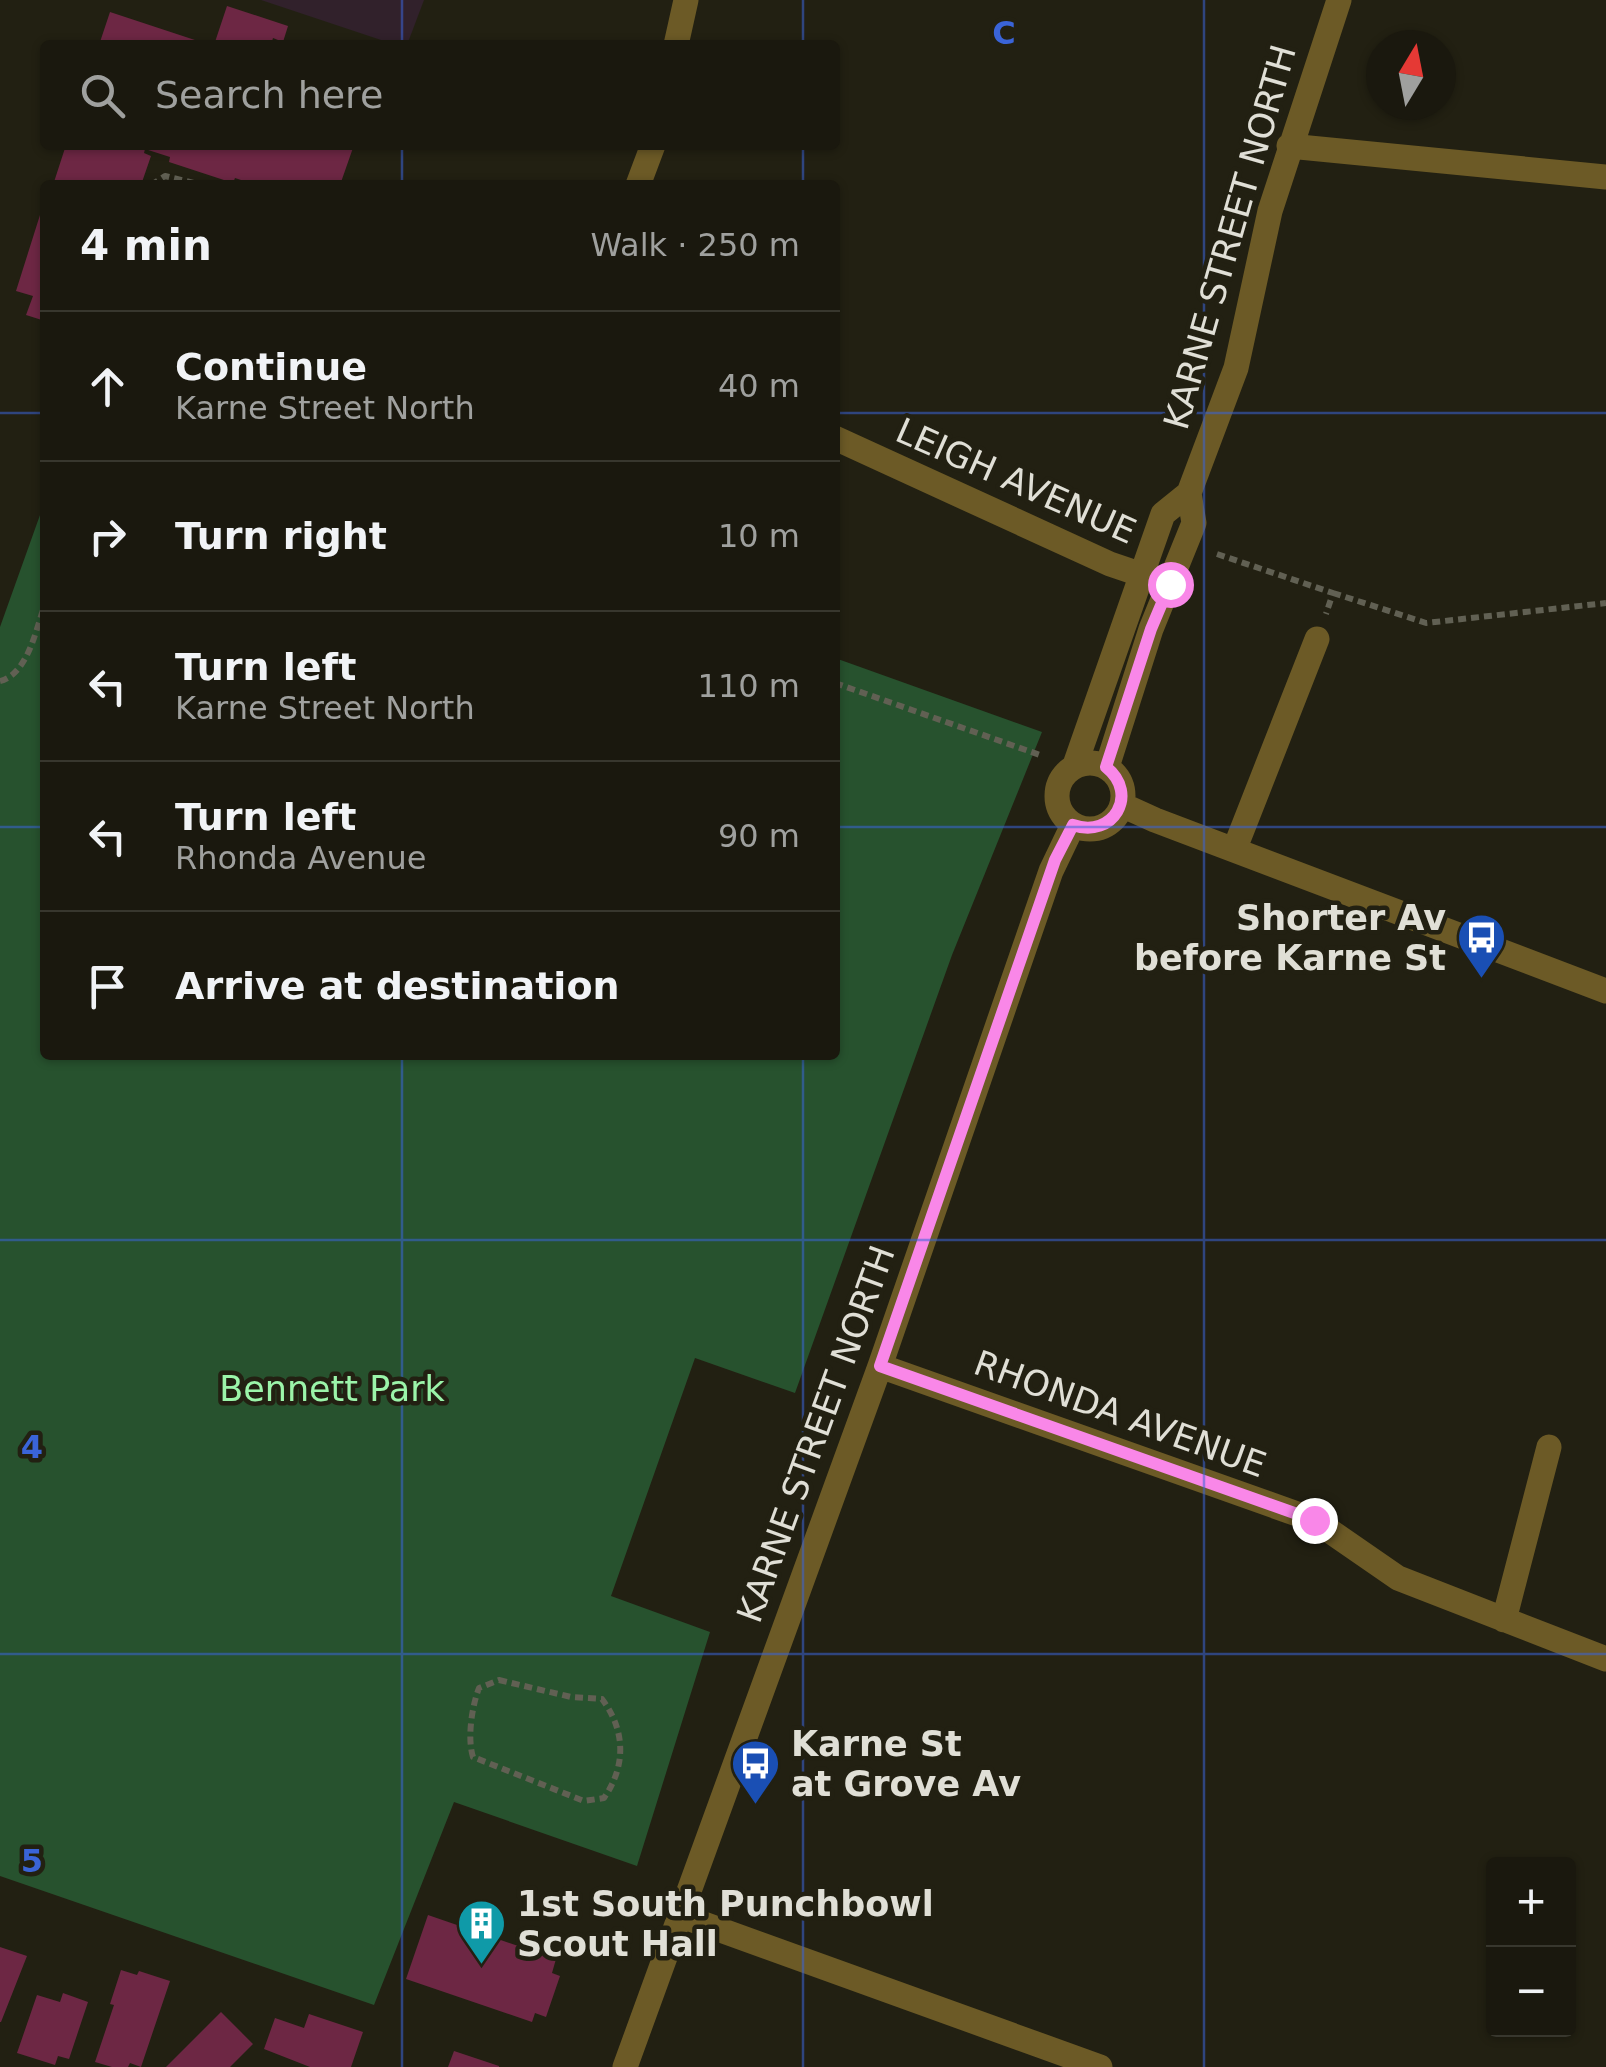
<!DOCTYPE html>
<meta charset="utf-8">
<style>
body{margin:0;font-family:"DejaVu Sans",sans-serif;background:#232117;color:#f1f3f6}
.controls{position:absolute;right:30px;bottom:30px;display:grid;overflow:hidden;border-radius:10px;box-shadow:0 2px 8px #0004}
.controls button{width:90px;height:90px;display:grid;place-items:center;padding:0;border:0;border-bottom:2px solid #38372e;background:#1a180e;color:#f1f3f6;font:50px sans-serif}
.compass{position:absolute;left:1366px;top:30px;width:90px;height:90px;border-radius:50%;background:#1a180e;box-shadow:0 2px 8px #0004;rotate:10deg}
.stop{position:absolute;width:30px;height:30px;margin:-22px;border:8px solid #f987e8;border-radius:50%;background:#fff}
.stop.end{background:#f987e8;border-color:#fff;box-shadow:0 2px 10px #0008}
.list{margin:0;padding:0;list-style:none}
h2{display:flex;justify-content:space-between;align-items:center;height:130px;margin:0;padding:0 40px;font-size:42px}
h2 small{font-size:32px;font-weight:400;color:#9fa09e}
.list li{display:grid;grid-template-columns:65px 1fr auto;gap:30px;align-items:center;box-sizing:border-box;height:150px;padding:0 40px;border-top:2px solid #38372e}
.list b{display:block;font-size:38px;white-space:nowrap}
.list p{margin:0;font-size:32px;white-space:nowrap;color:#9fa09e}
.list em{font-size:32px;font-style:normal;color:#9fa09e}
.icon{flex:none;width:55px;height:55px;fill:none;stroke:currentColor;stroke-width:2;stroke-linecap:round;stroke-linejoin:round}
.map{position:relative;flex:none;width:1606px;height:2067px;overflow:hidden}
.search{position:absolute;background:#1a180e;box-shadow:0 2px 8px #0004;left:40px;top:40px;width:800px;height:110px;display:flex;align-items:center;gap:25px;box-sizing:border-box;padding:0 35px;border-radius:10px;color:#9fa09e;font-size:38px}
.panel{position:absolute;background:#1a180e;box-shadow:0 2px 8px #0004;left:40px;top:180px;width:800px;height:880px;border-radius:10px}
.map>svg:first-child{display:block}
</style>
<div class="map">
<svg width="1606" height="2067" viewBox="0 0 1606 2067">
<rect width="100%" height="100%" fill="#222012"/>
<!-- industrial -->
<path fill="#31212b" d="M261 0H424L407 45H396Z"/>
<!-- green -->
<path fill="#27522e" d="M45 501V1055H835V658L1042 732 952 955 795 1393 695 1358 611 1596 710 1632 637 1866 454 1802 374 2005 0 1876V627Z"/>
<!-- building -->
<path fill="#6d2744" d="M227 6 288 26 283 42 273 38 271 45H214Z
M110 12 207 44V45H99Z
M66 145H354L340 185H246L247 182 235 178 233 183 169 162 170 157 145 149 144 153 151 156 141 185H62L54 182Z
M40 215 45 216V321L26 315 33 296 16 291Z
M428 1915 556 1959 552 1973 560 1976 546 2017 535 2013 532 2022 406 1979Z
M0 1947 27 1956 1 2022H0Z
M121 1970 137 1975 139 1971 170 1981 141 2067 130 2063 128 2067H112L95 2062 114 2005 110 2004Z
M63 1993 88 2002 69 2059 58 2056 55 2065 17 2053 37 1995 60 2002Z
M221 2012 253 2044 230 2067H166Z
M309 2014 363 2032 351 2067H310L264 2049 275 2018 304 2028Z
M454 2051 499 2066V2067H448Z"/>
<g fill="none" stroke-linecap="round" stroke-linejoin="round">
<!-- path -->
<path stroke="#616053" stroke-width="6" stroke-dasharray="8 5" stroke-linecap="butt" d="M151 185 165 176 202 185
M1217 554 1333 593 1326 614
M1333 593 1426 623 1606 603
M0 681C28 674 36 629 45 604
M835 683 1040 755
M499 1680 571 1697 602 1699C626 1731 626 1766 604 1798L584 1801 473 1757C467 1738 472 1706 479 1688Z"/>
<!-- minor -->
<path stroke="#6c5a26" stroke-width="25" d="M676 45 686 0
M1289 146 1606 177
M638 185 653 145
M835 438 1110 564 1169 584
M1057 796a33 33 0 1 1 66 0a33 33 0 1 1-66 0Z
M1075 765 1163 514 1189 493
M1107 767 1151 629 1194 523 1189 493 1236 368 1270 211 1339 0
M1122 805 1155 820 1606 991
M1235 848 1317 639
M880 1366 1314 1520 1398 1578 1606 1659
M1504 1620 1549 1447
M679 1915 1100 2067
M625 2067 880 1366 1051 871 1073 825"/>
</g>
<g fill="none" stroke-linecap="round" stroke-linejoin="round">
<!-- route -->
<path stroke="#f987e8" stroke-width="12" d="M1170 584 1151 629 1106 767C1140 794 1113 839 1073 825L1055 860 880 1366 1314 1520"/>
</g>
<!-- grid -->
<path fill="none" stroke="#3a64d8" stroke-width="2.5" stroke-opacity="0.55" d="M402 0V45M803 0V45M1204 0V2067M402 145V185M803 145V185M0 413H45M835 413H1606M0 827H45M835 827H1606M402 1055V2067M803 1055V2067M0 1240H1606M0 1654H1606"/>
<!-- icons -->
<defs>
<symbol id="bus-pin" viewBox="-11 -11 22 30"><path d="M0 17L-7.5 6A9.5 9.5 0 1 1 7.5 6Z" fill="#1a4fb4" stroke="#222012"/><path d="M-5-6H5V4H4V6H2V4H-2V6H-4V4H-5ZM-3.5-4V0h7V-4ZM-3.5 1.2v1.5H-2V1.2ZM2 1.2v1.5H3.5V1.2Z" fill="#fff"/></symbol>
<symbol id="building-pin" viewBox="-11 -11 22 30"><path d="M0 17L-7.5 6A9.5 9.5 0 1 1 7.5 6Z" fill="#0f9aa8" stroke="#222012"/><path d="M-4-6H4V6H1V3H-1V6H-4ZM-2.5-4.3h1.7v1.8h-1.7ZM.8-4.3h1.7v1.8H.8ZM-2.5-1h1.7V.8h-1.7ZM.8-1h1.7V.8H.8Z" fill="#fff"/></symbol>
</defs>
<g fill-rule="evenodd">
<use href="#bus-pin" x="1454" y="910" width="55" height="75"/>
<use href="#bus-pin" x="728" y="1736" width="55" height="75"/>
<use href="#building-pin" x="454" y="1896" width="55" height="75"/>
</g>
<g text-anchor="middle" stroke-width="9" stroke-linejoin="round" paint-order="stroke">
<!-- street labels -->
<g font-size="35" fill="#e0dfd6" stroke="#222012">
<text transform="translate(1230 237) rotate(-74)" y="12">KARNE STREET NORTH</text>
<text transform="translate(1016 481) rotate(24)" y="12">LEIGH AVENUE</text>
<text transform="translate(1120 1414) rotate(20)" y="12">RHONDA AVENUE</text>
<text transform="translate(816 1434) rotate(-70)" y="12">KARNE STREET NORTH</text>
</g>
<!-- poi labels -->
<g font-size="35" font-weight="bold" fill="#e0dfd6" stroke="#222012" text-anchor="start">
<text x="1446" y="930" text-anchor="end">Shorter Av<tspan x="1446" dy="40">before Karne St</tspan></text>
<text x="791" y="1756">Karne St<tspan x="791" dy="40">at Grove Av</tspan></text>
<text x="517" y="1916">1st South Punchbowl<tspan x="517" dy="40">Scout Hall</tspan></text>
</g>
<!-- park labels -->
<g font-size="35" fill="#9bf4a9" stroke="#222012">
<text x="332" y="1401">Bennett Park</text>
</g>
</g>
<g font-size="32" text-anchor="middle" font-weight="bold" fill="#3a64d8" stroke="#222012" stroke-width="9" stroke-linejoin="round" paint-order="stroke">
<text x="1004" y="44">C</text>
<text x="32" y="1458">4</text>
<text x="32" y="1872">5</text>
</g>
</svg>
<div class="controls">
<button>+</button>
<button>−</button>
</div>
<svg class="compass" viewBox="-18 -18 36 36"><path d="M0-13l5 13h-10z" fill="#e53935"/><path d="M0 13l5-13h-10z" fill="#9fa09e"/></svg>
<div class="stop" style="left:1170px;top:584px"></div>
<div class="stop end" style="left:1314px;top:1520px"></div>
<div class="search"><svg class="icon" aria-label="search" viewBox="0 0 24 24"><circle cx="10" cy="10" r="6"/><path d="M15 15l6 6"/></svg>Search here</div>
<section class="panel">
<h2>4 min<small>Walk · 250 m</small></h2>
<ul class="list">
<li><svg class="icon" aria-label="ahead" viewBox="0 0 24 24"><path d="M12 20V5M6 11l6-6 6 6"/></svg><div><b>Continue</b><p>Karne Street North</p></div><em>40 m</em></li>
<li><svg class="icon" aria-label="right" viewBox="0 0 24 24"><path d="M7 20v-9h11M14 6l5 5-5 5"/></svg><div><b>Turn right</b></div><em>10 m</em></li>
<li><svg class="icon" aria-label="left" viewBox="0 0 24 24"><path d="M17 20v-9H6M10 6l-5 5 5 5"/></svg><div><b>Turn left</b><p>Karne Street North</p></div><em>110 m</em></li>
<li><svg class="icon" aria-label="left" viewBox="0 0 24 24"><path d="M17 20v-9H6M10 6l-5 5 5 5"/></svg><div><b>Turn left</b><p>Rhonda Avenue</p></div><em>90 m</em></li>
<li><svg class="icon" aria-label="arrive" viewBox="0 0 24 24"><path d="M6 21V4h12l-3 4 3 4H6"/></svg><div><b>Arrive at destination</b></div></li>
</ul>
</section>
</div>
